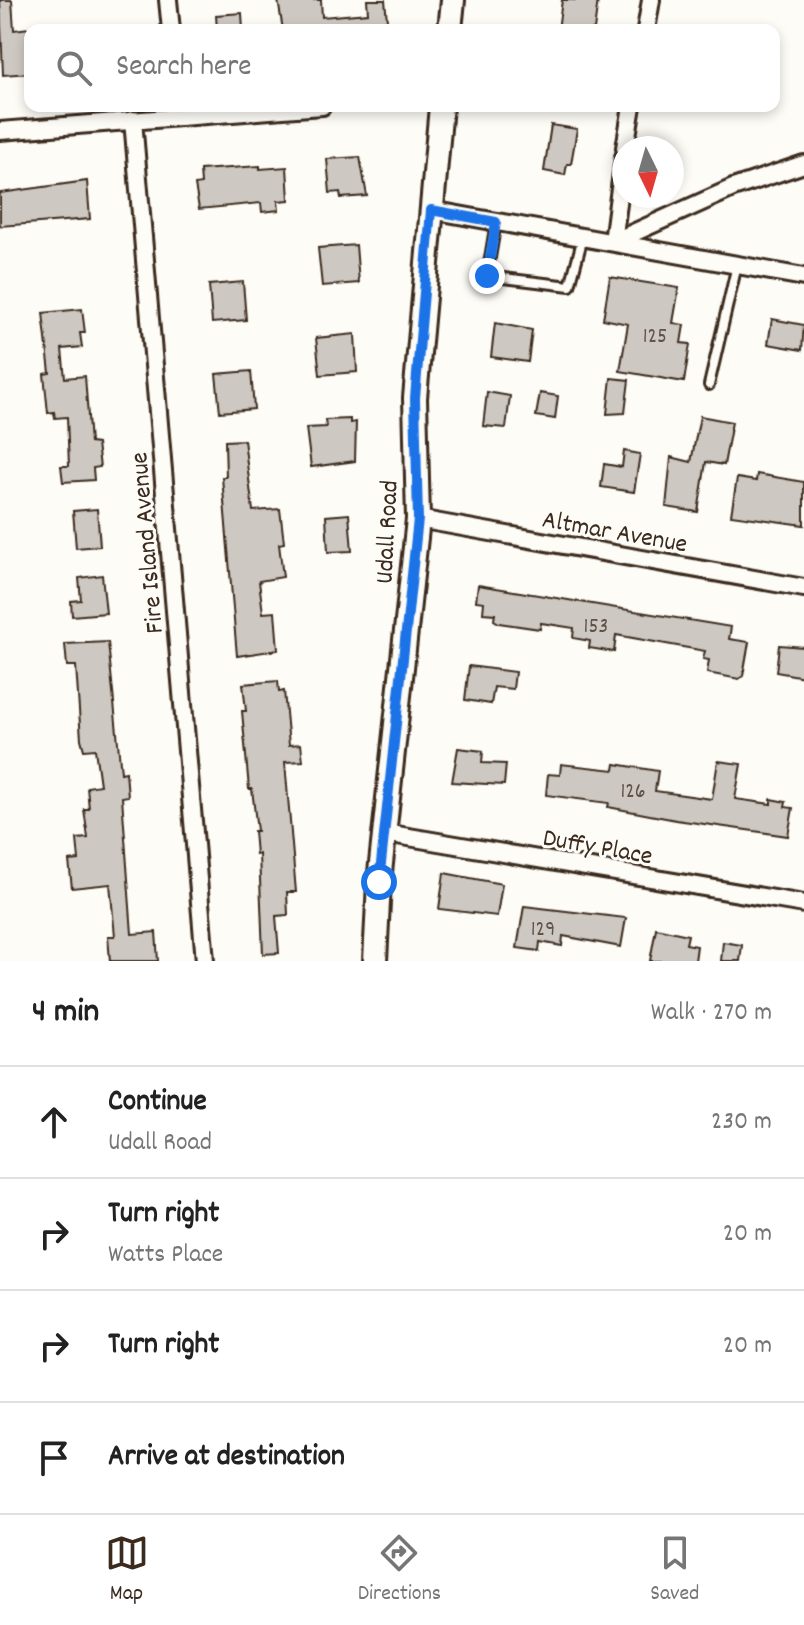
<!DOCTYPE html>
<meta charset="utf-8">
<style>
body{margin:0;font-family:Dekko,sans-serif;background:#f2f2f2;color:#222}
.compass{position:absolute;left:612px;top:136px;width:72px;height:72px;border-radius:50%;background:#fff;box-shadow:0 4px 12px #0003;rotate:175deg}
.stop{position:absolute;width:24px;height:24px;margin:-18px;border:6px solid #1a73e8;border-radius:50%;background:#fff}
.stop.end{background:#1a73e8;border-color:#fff;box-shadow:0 2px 8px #0008}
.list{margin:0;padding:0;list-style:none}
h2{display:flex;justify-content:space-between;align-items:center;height:104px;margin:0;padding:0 32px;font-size:34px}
h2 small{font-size:26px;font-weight:400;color:#767676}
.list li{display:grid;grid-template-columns:52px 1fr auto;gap:24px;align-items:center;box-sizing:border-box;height:112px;padding:0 32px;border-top:2px solid #e0e0e0}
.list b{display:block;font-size:30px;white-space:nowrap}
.list p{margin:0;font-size:26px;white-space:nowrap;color:#767676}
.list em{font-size:26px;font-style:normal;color:#767676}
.icon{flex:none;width:44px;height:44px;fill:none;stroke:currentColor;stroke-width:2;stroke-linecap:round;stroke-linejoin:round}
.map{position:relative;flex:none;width:804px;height:961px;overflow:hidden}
.search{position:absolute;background:#fff;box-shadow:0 4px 12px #0003;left:24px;right:24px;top:24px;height:88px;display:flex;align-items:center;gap:20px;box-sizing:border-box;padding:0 28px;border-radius:16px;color:#767676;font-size:30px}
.sheet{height:552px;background:#fff}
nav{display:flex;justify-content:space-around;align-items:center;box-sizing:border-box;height:112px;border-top:2px solid #e0e0e0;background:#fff;font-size:22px;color:#767676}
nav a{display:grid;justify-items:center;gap:4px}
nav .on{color:#3b2a1e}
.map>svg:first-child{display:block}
</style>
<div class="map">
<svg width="804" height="961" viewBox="0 0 804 961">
<rect width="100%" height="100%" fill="#fdfcf7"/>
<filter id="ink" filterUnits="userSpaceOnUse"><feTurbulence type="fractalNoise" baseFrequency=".0125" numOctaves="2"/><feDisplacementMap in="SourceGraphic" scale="16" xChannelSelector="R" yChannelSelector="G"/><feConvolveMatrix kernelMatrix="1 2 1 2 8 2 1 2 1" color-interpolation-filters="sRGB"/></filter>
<g filter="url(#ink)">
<!-- building -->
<path fill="#cdc8c2" stroke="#3b2a1e" stroke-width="2" d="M0 0H12L14 30 30 28V73L3 75Z
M278 0H321L322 17 368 13 367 0H385L388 30H283Z
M562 0H598L594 30H558Z
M242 13 243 30H217L216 15Z
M551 125 577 129 571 164H567L565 175 544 171Z
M360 157 367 196 341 198 340 192 330 193 327 159Z
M260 166V169L287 167 289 200 278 201 279 210 262 212 261 203 199 209 195 185 201 184 200 170Z
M87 181 90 219 0 226V193Z
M356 245 359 283 322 286 318 248Z
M610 277 679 288 673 323 684 325 681 343 690 344 684 382 620 371 628 324 603 319Z
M243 282 246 320 212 323 209 285Z
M82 309 85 333H80L82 347 62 349 65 378 85 376 90 443 97 444 100 467 93 468 94 480 63 482 61 466H69L67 417 55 418 54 412 48 413 44 374 50 373 43 313Z
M772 319 804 325 802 350 768 344Z
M495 323 532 330 528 362 491 357Z
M355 334 357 372 320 375 316 338Z
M251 371 254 409 220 412 216 374Z
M611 378 629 380 625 413 607 414Z
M487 392 510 396 506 428 483 426Z
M540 393 558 396 555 419 536 416Z
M700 416 732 422 724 465 706 462 698 512 666 507 671 457 691 462Z
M350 419V423L356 422 355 461 311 467 306 428 326 427 325 420Z
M244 440 253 511 280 509 284 543 279 544 283 577 259 581 263 613 275 612 278 650 237 656 222 477H226L225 441Z
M624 451 640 454 634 492 601 487 604 464 622 467Z
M757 474 804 482V525L731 515 737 478 756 481Z
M97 509 100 546 76 548 73 511Z
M349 514 352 551 328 552 326 516Z
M102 575 106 613 72 616 71 601 81 600 79 578Z
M478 585 731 627 729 639 749 642 743 676 739 679 707 673 709 660 703 659 705 651 616 635 614 652 589 648 590 641 573 638 574 628 541 623 540 629 499 623 494 620 495 614 483 613 484 602 476 601Z
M108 642 121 773 126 772 128 796 122 797 132 934 156 932 158 961H110L108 936H115L110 884 72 888 69 861 79 860 77 839 88 838 84 809H89L87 787 100 785 95 749 84 750 81 739 76 666H67L65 644Z
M779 645 804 647V677L776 672Z
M469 666 515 672 513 689 494 687 491 704 465 700Z
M278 681 279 692 284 691 289 745 301 744 303 761 285 762 296 892H287L288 915 276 916 279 953 263 954 259 854 256 855 254 831H257L252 789H249L242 711H246L243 684Z
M458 748 483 751 482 763 506 764 504 785 452 782Z
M718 761 741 764 735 799 771 804V799L786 802 785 807 793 808 788 836 676 820 608 807 609 803 546 795 548 774 560 775 561 764 614 770 615 764 658 771 655 791 712 799Z
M444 873 502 884 497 916 439 909Z
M524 906 626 918 621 947 563 936 562 946 540 942 539 951 517 948Z
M656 928 688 935 686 944 697 946 695 961H650Z
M723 942 742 945 740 961H721Z"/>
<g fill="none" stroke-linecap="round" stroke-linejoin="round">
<defs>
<path id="lane" d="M496 222 487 276 570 286 583 237
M709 385 737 265"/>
<path id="street" d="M168 0 171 30
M646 30 651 0
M133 120 205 961
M0 131 322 106
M625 148 632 106
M431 210 804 277
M613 242 733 188 804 164
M613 242 624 157
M418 519 804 588
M385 833 804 904"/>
<path id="secondary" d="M450 30 453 0
M375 961 379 882 418 519 415 398 441 106"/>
</defs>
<!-- lane casing -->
<use href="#lane" stroke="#3b2a1e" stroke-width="14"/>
<!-- street casing -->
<use href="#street" stroke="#3b2a1e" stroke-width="22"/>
<!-- secondary casing -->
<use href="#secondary" stroke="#3b2a1e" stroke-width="28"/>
<!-- lane -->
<use href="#lane" stroke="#fdfcf7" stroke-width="8"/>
<!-- street -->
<use href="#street" stroke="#fdfcf7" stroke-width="16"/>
<!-- secondary -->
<use href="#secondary" stroke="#fdfcf7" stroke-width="22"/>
</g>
</g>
<g fill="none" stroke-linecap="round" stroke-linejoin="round" filter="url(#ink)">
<!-- route -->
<path stroke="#1a73e8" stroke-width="10" d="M379 882 418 519 415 398 431 210 496 222 487 276"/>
</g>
<g text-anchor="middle" stroke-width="6" stroke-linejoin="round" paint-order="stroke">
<!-- number labels -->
<g font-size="22" fill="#605247">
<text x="655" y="342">125</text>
<text x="596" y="632">153</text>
<text x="633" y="797">126</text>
<text x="543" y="935">129</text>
</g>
<!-- street labels -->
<g font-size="26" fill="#3b2a1e" stroke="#fdfcf7">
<text transform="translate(615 530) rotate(10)" y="9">Altmar Avenue</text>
<text transform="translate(385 532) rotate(-87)" y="9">Udall Road</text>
<text transform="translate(145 543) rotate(-95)" y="9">Fire Island Avenue</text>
<text transform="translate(598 845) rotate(10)" y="9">Duffy Place</text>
</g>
</g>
</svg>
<svg class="compass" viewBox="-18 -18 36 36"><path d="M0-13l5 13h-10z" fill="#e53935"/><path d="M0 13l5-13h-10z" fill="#767676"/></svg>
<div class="stop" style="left:379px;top:882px"></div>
<div class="stop end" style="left:487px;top:276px"></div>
<div class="search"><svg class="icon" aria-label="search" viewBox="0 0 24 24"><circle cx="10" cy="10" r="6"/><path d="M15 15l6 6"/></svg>Search here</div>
</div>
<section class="sheet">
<h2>4 min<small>Walk · 270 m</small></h2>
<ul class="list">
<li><svg class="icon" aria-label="ahead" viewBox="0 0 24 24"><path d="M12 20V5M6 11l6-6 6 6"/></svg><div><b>Continue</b><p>Udall Road</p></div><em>230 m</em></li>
<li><svg class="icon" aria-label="right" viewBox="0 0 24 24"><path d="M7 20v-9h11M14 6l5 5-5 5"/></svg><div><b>Turn right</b><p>Watts Place</p></div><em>20 m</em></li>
<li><svg class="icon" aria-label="right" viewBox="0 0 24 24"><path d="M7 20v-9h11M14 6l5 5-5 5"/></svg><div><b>Turn right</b></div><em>20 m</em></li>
<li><svg class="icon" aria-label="arrive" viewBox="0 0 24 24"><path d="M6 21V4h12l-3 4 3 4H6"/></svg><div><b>Arrive at destination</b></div></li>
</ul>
</section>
<nav>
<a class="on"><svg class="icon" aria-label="map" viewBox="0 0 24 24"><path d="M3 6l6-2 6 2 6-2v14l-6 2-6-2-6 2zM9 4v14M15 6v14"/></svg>Map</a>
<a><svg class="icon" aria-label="directions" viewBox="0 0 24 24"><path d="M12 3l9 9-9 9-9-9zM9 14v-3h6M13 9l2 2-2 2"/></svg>Directions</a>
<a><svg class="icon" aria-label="saved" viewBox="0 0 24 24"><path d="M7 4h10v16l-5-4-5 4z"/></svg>Saved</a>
</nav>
